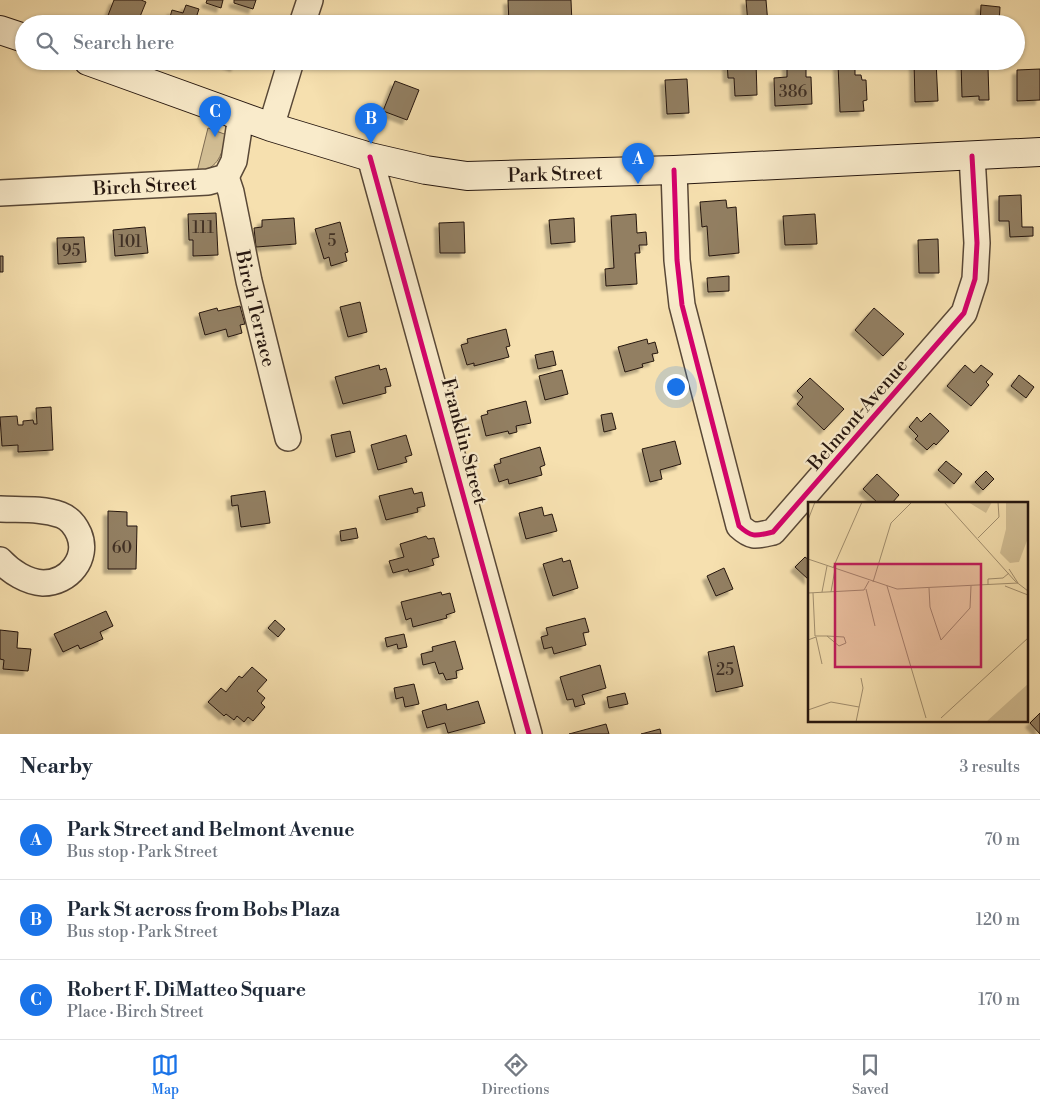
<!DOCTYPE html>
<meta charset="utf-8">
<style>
body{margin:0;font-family:"Libre Bodoni",serif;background:#f2f2f3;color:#1f2937}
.you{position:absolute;left:675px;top:386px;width:18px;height:18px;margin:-12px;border:4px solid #fff;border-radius:50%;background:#1a73e8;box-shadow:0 0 0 8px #1a73e833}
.badge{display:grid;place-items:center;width:32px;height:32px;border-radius:50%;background:#1a73e8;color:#fff;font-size:16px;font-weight:700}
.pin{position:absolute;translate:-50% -41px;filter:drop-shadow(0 1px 2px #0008)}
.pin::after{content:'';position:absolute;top:26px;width:18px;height:15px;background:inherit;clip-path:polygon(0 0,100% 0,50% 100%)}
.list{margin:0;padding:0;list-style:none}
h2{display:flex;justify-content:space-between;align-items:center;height:65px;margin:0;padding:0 20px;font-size:21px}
h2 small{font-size:16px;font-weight:400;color:#747a83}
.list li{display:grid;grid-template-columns:32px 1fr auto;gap:15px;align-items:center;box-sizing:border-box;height:80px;padding:0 20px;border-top:1px solid #e0e1e3}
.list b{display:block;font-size:19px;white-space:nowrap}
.list p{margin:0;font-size:16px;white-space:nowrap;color:#747a83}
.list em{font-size:16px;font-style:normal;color:#747a83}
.icon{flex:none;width:28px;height:28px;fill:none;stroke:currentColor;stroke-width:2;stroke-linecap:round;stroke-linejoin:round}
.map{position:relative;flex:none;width:1040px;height:734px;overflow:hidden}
.search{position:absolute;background:#fff;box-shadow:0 1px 4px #0004;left:15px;right:15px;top:15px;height:55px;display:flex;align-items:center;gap:12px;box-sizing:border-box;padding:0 18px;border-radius:28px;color:#747a83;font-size:19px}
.sheet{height:305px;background:#fff}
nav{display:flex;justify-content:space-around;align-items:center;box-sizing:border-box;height:70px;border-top:1px solid #e0e1e3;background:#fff;font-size:14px;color:#747a83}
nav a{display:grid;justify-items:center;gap:2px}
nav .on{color:#1a73e8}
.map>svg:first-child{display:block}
</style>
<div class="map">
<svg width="1040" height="734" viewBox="0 0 1040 734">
<defs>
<filter id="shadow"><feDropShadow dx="-4.5" dy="4.5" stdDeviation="1" flood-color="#0004"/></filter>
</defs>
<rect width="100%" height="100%" fill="#f6e0af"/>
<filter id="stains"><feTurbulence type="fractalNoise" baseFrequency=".004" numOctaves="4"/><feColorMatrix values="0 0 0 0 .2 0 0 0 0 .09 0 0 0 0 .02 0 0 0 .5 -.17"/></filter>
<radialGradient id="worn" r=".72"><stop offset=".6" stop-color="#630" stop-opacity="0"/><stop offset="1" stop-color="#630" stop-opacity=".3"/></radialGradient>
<!-- green -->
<path fill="#d2be94" stroke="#7c6a52" d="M208 128 227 135C221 154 220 168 197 172Z"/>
<!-- building -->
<path fill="#927f62" stroke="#25160f" filter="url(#shadow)" d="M114 0H141L146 2 137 24H122L107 18Z
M207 0H223L221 8 206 3Z
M234 0H256L253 9 234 3Z
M508 0H571L572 24H509Z
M746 0H766L768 24H748Z
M186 5 199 9 194 24H168L172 10 183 13Z
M981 5 1000 7 999 24H980Z
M230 16 250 23V24H227Z
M219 61H237L235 67Z
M727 61 756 62 757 95 735 96 734 78H728Z
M787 61H806V77H811L812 104 775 106 774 78 787 77Z
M914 61H936L938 101 915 102Z
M961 61H982L983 68 988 67 989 100H979V96L962 97Z
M855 63V75H861L862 80H866L867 100 863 101 864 111 840 112 838 64Z
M1040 69V100L1017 101V70Z
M687 79 689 113 667 114 665 80Z
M395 81 419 90 407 120 383 111Z
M1021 195 1022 227H1033V236L1010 237 1009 221H999V196Z
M726 200 727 208 736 207 739 253 709 256 707 226 702 227 700 202Z
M216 213 218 255 193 256V240H189L188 214Z
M636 214 637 233 646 232 647 245H639L640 253H635L637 284 606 286 605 269 614 268 611 216Z
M815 214 817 244 785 245 783 216Z
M294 218 296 244 256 247 254 228 262 227V220Z
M574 218 575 242 551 244 549 220Z
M340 222 348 252 345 253 347 261 331 266 329 257 324 259 315 229Z
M464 222 465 253H440L439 223Z
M145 227 148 253 115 256 113 230Z
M84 237 86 262 58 264 57 238Z
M938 239 939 273H919L918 240Z
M0 256H3V272H0Z
M729 276V291L708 292 707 278Z
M360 302 367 332 348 337 340 307Z
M240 306 245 324 240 325 242 333 228 337 226 329 205 335 199 313 217 308 218 311Z
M874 308 904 334 883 356 855 330Z
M506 329 510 346 506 347 509 357 474 366V363L467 365 461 345 468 343 467 339Z
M647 339 648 344 655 342 658 353 652 354 654 361 642 364 643 367 625 372 618 347Z
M553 351 556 365 538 369 535 355Z
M379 365 380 370 386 368 391 386 385 387 386 393 343 404 335 377Z
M965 365 974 373 981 365 993 374 986 382 989 385 971 406 947 386Z
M562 370 568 394 545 400 539 376Z
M1019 375 1034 387 1026 398 1011 386Z
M810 378 844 409 824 430 797 404 803 397 797 391Z
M526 401 531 423 516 426 517 432 509 434 508 431 486 436 481 416 488 414 487 411Z
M51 407 53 450 18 452V445L2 446 0 417 17 416 18 425H23V421L33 420 34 424H37L36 408Z
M612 413 616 429 604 432 601 415Z
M930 413 949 431 936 445 934 443 927 450 915 439 918 436 909 427 917 417 921 422Z
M350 431 355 452 336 457 331 435Z
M406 435 412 455 405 457 407 462 378 470 371 445Z
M675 441 681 464 660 470 662 479 650 482 642 449Z
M540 447 545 465 540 467 542 475 509 484 508 479 499 482 494 465 501 463 500 459Z
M946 461 962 474 954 484 938 470Z
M986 471 994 479 983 490 975 482Z
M877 474 899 495 892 503H878L863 489Z
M412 488 414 494 422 492 425 506 417 508 418 512 386 520 379 496Z
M265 491 270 523 241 527 238 505 232 506 231 496Z
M542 507 544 516 552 514 557 531 526 539 519 513Z
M108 511 127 512V526H137L136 569H108Z
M356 528 358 538 341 541 340 531Z
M426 536 428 539 434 538 439 557 432 559 434 565 409 572 408 569 393 573 389 561 404 557 400 544Z
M805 557 809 560V580L795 567Z
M562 558 563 562 570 560 578 588 553 596 543 564Z
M724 568 733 589 716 596 707 576Z
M441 592 442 595 450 593 455 612 446 615 447 618 413 627 411 618 406 620 401 602Z
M106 611 113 626 100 632 103 639 80 649 78 645 63 652 54 634Z
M585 618 589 632 583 633 586 645 554 654 552 647 544 649 541 637 548 635 546 628Z
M275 620 285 629 278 637 268 628Z
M0 630 18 632 17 648 31 649 28 671 3 669 4 660 0 659Z
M404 634 407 647 398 649 397 644 387 647 385 638Z
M455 641 463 669 456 671 457 678 446 680 443 673 439 674 435 662 423 665 421 654 433 651 432 647Z
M734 646 743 686 716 692 708 652Z
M600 665 606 688 582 695 585 704 575 707 573 699 567 700 560 677Z
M252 667 267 680 257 691 265 698 261 703 265 707 253 721 248 717 244 722 237 716 234 720 226 714 224 716 208 702 221 688 226 692 239 676 242 678Z
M414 684 419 704 405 707 403 697 396 699 394 688Z
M625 693 628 704 609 708 607 697Z
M478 701 485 723 448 733 445 723 427 728 422 711 446 704 447 710Z
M1040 713V734L1030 723Z
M606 724 609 734H569Z
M660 729 661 734H641Z"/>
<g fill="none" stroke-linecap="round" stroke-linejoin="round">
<defs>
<g id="minor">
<path d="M302 24 310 0"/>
<path d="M271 127 291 61"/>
<path d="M370 157 529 734"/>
<path d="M674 170 677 260 682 305 739 526C752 538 756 536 773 532L964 313 975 279 977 243 972 156"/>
<path id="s1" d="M226 177 231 192 249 281 288 438"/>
<path id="s2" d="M0 193 208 182 226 177 234 161 241 116"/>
<path d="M0 509C20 510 41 508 61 515 69 518 75 525 79 534 89 558 69 583 43 583 27 582 11 572 0 560"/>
</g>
<g id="secondary">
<path d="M0 30 24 38"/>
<path id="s3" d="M88 61 271 127 370 157 426 170 467 176 674 170 1040 152"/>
</g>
</defs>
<!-- minor casing -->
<use href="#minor" stroke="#594837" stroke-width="28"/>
<!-- secondary casing -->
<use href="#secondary" stroke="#25160f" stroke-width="30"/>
<!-- minor -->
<use href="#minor" stroke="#f9ebcb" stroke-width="25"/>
<!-- secondary -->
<use href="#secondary" stroke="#f9ebcb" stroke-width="28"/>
<defs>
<path id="cycleway" d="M370 157 529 734
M674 170 677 260 682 305 739 526C752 538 756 536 773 532L964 313 975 279 977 243 972 156"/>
</defs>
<!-- cycleway casing -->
<use href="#cycleway" stroke="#f9ebcb" stroke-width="8"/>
<!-- cycleway -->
<use href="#cycleway" stroke="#d6006c" stroke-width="5"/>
</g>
<g text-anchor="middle" stroke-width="4.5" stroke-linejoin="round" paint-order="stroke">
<!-- number labels -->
<g font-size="16" fill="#403024">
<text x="793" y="97">386</text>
<text x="203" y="233">111</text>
<text x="332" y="246">5</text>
<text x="130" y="247">101</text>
<text x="71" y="256">95</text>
<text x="122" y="553">60</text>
<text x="725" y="675">25</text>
</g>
<!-- street labels -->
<g font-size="19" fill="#25160f" stroke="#f9ebcb">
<text dy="7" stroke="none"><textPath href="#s3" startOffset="485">Park Street</textPath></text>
<text dy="7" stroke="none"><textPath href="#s2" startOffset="145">Birch Street</textPath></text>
<text dy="7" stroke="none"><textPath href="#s1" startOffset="135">Birch Terrace</textPath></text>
<text transform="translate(857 414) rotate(-49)" y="7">Belmont Avenue</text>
<text transform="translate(465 441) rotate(75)" y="7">Franklin Street</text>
</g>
</g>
<!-- overview -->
<g transform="translate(808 502)">
<rect width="220" height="220" fill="#f6e0af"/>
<path d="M160 0H184L178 11ZM198 0H220V36L211 60 202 61 192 51 198 27ZM220 182V220H178Z" fill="#d2be94"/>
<path fill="none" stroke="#a28f6f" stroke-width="1" d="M136 0 207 79M0 18 7 0M170 36 191 15 190 0M0 57 89 87 210 81M25 66 54 0M201 67 210 81M207 79 220 89M65 80 83 21 104 0M180 83V77L195 76 201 71M79 84 118 216M197 84 220 93M121 86 122 105 133 138 162 106 163 84M58 87 67 124M14 90 19 64M23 90 27 67M0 91 56 88 61 79M5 91 7 134H19L31 144 38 141 36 135 19 134M0 138 8 135 14 162M0 208 23 200 51 205M133 216 220 136M48 220 55 186 53 176"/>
<path fill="#c2185b" fill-opacity="0.15" stroke="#c2185b" stroke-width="2.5" d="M27 62H173V165H27Z"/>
<rect width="220" height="220" fill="none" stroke="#25160f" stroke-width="2.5"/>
</g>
<rect width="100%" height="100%" filter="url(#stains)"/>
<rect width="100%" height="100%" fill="url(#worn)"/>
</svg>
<div class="you"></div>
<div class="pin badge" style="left:638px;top:184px">A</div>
<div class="pin badge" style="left:371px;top:144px">B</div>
<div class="pin badge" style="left:215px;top:137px">C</div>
<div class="search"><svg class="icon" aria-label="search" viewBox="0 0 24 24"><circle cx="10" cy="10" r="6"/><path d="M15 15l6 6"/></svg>Search here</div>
</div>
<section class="sheet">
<h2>Nearby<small>3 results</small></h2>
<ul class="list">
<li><span class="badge">A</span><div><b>Park Street and Belmont Avenue</b><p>Bus stop · Park Street</p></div><em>70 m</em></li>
<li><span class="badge">B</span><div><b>Park St across from Bobs Plaza</b><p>Bus stop · Park Street</p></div><em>120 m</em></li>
<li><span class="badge">C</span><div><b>Robert F. DiMatteo Square</b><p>Place · Birch Street</p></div><em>170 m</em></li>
</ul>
</section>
<nav>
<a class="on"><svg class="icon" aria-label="map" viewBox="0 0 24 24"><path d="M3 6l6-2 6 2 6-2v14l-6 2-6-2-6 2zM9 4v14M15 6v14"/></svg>Map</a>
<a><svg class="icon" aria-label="directions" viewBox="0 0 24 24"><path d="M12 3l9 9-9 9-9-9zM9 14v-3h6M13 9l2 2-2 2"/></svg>Directions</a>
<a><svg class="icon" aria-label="saved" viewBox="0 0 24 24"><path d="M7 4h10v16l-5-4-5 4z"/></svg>Saved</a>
</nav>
